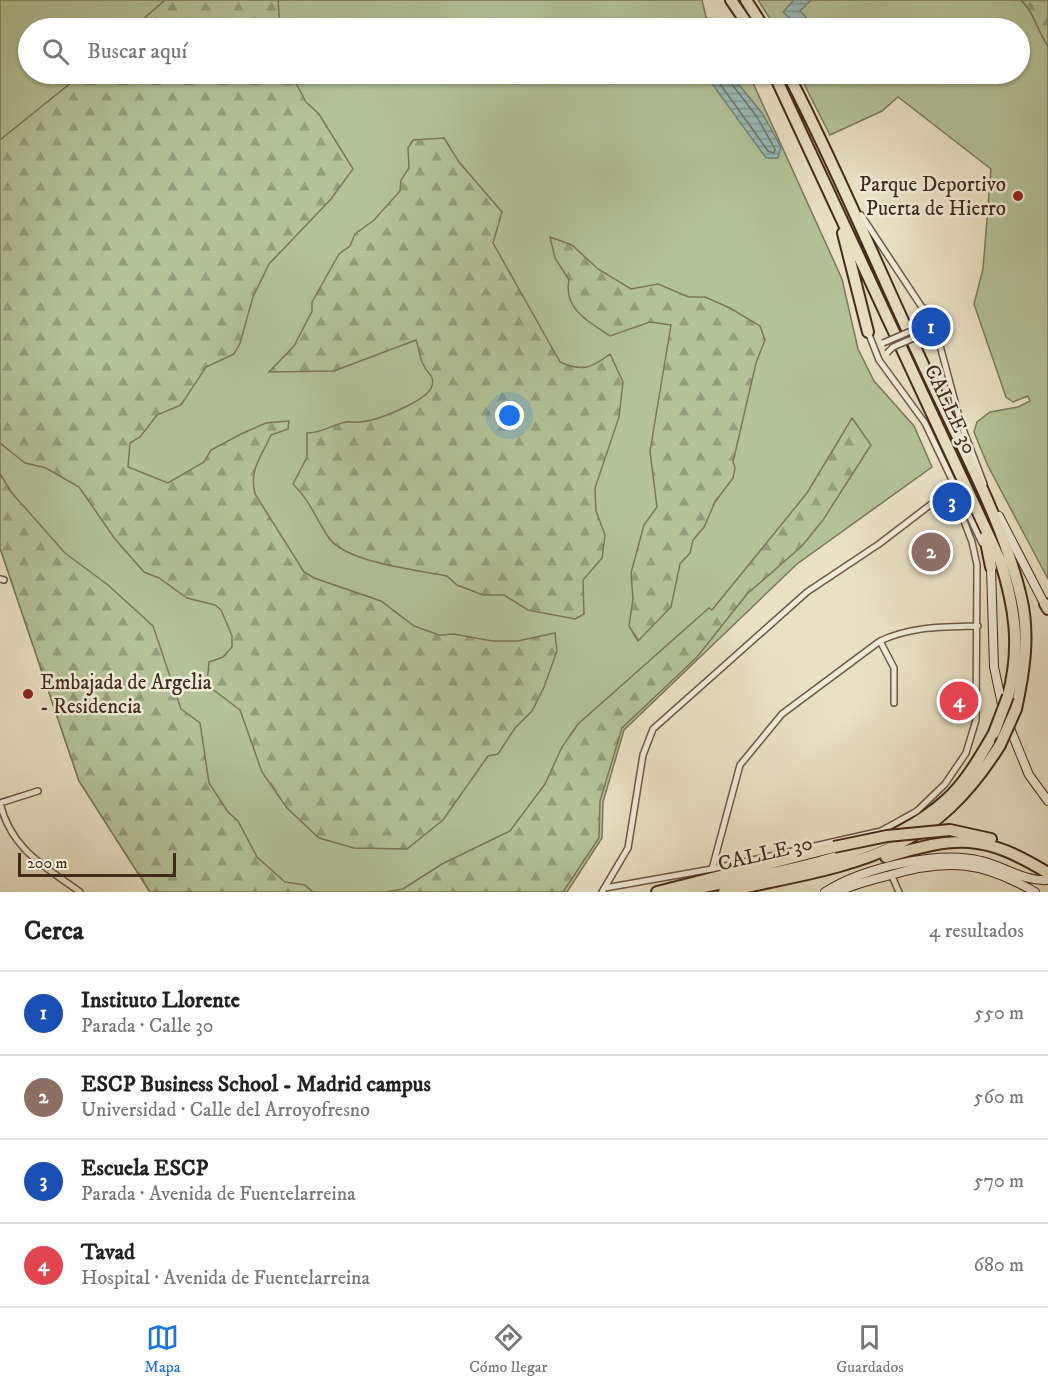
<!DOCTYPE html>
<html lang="es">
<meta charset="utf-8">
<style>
body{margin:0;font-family:"IM FELL DW Pica",serif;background:#f6f6f6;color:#222}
.scale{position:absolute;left:18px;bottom:15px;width:158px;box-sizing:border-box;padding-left:6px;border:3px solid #432b1b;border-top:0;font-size:16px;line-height:21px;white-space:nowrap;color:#432b1b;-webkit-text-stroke:4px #f1ecd9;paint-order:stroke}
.you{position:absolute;left:510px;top:416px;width:21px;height:21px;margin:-15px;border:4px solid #fff;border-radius:50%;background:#1a73e8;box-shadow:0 0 0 9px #1a73e833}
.badge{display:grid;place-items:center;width:39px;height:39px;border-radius:50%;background:#1a73e8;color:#fff;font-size:20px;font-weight:700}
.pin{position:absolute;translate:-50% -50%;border:3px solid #fff;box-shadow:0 2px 6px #0006}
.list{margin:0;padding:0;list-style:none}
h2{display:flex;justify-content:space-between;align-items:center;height:78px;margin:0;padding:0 24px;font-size:26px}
h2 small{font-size:20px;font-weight:400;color:#767676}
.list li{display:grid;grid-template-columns:39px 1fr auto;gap:18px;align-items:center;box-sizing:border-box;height:84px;padding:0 24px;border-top:2px solid #e0e0e0}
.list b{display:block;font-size:22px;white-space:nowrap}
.list p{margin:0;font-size:20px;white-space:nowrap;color:#767676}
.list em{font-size:20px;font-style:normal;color:#767676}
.icon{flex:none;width:33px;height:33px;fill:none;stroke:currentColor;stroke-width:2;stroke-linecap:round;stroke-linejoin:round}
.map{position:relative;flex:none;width:1048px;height:892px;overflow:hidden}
.search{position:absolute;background:#fff;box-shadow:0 2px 4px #0004;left:18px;right:18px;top:18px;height:66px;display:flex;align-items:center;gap:15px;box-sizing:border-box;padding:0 21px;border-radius:33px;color:#767676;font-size:22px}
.sheet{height:414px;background:#fff}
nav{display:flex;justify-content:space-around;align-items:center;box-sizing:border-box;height:84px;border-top:2px solid #e0e0e0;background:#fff;font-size:16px;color:#767676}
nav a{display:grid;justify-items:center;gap:3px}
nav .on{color:#1a73e8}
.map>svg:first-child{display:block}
</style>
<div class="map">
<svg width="1048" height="892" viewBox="0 0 1048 892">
<defs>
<pattern id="forest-firs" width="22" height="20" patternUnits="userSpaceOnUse" patternTransform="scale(1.5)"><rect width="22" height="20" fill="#b3c398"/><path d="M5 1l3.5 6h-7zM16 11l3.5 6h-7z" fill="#939f7b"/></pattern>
<pattern id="water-rules" width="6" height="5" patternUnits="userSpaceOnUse" patternTransform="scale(1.5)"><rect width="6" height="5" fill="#98bcba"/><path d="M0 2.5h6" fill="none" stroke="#7e9996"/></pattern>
</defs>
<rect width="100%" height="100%" fill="#eae1c5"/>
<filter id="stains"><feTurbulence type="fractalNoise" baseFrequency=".00333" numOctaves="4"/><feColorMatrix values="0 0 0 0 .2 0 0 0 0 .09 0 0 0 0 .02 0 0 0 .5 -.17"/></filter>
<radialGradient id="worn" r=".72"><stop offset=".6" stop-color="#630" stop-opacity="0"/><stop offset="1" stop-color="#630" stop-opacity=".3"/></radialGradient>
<!-- green -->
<path fill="#b3c398" stroke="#7b775a" stroke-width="1.5" d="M0 0H702L706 17 715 28H28V74H749L842 279 858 349 874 381 914 426 932 467 797 564 624 730 603 802 602 838 567 892H150L79 781 0 548Z
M758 0H1021C1035 13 1037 31 1048 46V579L988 466 974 432 977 422 990 412 1018 407 1030 401 1028 396 1013 402 1006 397 974 304 983 269 991 169 898 97 882 111 830 135 799 74H1020V28H776Z"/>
<!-- forest -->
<path fill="url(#forest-firs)" stroke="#7b775a" stroke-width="1.5" d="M165 0H278L280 28H133Z
M1021 0H1048V46C1037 31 1035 13 1021 0Z
M82 74H291L306 102 319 114 353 169 331 199 269 264 253 297 240 343 234 354 206 367 181 405 157 415 140 437 130 443 128 467 168 483 204 462 211 450 241 434 266 423 289 421 288 429 271 435C261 458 249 469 255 494L304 572 314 578 381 601 414 626 439 635 454 634 492 641H518L555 633 557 651 544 687 532 711 515 728 498 754 488 756 443 820 407 849 354 848 319 838 287 808 262 772 240 710 207 685 209 662 223 657 232 647V636L221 610 215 605 187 598 159 578 144 572 115 539 79 487 46 468 25 463 0 443V140Z
M444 138 459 162 502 212 493 243 560 362C582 372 592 368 610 354L623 382 619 417 595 488 596 511 605 535 602 558 583 580 584 614 575 619 528 610 504 595H483L457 585 447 576C418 570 347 563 329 538 315 518 312 503 293 484L307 457V433C322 433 332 425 346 422 351 421 355 423 360 422 376 421 428 401 432 386 435 376 428 374 424 366 420 360 419 348 416 340L334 371 269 372 294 346 312 311V302L339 254 350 246 355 234 374 220 400 191 401 180 409 168 408 148 413 140Z
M550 237 572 245 598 269 631 289 658 284 689 297H705L730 308 760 326 765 340 756 363 733 462 735 468 733 478 715 502 704 527 693 540 690 553 680 564 671 607 638 641 629 626 633 599 631 573 644 525 657 507 650 451 671 325 650 322 610 336C589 322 563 309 569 280L555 258Z
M852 418 871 445 823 520 802 546 747 594 697 657 622 728 600 801 599 838 563 892H386L403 889 442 864 510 831 545 784 562 747 578 724 709 608 712 610 807 493Z
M0 474 12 493 65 553 108 585 153 626 181 709 200 723 209 783 228 812 238 821 257 857 285 882 305 885 313 892H150L79 781 0 548Z"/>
<!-- water -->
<path fill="url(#water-rules)" stroke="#76827a" stroke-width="1.5" d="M794 0H811L800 11 806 17 798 26 783 12Z
M705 74H730L762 113 781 147 778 158H766Z"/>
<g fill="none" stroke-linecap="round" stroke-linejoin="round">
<!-- shore -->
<path stroke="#6e746a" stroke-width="1.5" d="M713 74 768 151 774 153 775 149 757 117 728 79 726 74"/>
<defs>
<path id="street" d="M861 215 935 327 961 424 984 484
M918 328 924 320V308
M868 332 879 360 925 423 982 543
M921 335 934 337 939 341
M951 488 960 509
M0 579 4 580
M880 641 894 668V703
M38 791 0 803C11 849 44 866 80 892
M712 869 740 765 782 714 880 641C912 626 943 627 978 626
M891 874 899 892
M605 888 712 869 881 831 917 811 945 784 966 753 976 720 977 565 972 542 959 508
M602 892 628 848 643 755 653 729 807 592 879 544 951 489"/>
<path id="secondary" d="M999 516 1047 609
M991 567 994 667 1003 709
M1009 726 1029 775 1048 801
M825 892C863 868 938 850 981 861 1003 866 1025 882 1048 880
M838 892C854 884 871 880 887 876 946 858 982 861 1035 892"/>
<path id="highway" d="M731 0 750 28
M746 0 764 28
M774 74 1000 560C1015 607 1021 647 1008 696
M788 74C837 168 877 266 922 362 956 437 1002 517 1021 597 1030 635 1024 672 1016 709
M843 233 868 332
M985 537 991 567
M1045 604 1048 609
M950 830 991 839
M886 857C956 836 983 833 1048 873
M657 892 834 847
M680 892C767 872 877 862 946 800 966 782 980 757 994 733
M724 892C848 864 927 862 1000 745"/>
</defs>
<!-- street casing -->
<use href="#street" stroke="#6d5846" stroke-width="8"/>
<!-- secondary casing -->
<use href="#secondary" stroke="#432b1b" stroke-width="10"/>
<!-- highway casing -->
<use href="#highway" stroke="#432b1b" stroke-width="14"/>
<!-- street -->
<use href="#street" stroke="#f1ecd9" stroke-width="5"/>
<!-- secondary -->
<use href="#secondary" stroke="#f1ecd9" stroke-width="8"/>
<!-- highway -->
<use href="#highway" stroke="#eae1c5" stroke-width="10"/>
<defs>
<path id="street-bridge" d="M883 343 918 328
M887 353 893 347 921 335"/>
<path id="highway-bridge" d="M994 733 1008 696
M1000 745 1016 709
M834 847 887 836 950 830"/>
</defs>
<!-- street-bridge casing -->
<use href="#street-bridge" stroke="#6d5846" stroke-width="8" stroke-linecap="butt"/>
<!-- highway-bridge casing -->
<use href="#highway-bridge" stroke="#432b1b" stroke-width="14" stroke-linecap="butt"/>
<!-- street-bridge -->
<use href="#street-bridge" stroke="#f1ecd9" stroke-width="5"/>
<!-- highway-bridge -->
<use href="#highway-bridge" stroke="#eae1c5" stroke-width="10"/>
</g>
<!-- markers -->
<g fill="#8f2418" stroke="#f1ecd9" stroke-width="2">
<circle cx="1018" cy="196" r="6"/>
<circle cx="28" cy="694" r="6"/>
</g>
<g text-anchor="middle" stroke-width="5" stroke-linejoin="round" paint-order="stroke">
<!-- poi labels -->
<g font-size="21" fill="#432b1b" stroke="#f1ecd9" text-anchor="end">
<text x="1006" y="191">Parque Deportivo<tspan x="1006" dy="24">Puerta de Hierro</tspan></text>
<text x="40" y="689" text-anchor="start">Embajada de Argelia<tspan x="40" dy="24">- Residencia</tspan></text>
</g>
<!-- street labels -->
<g font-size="21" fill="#432b1b" stroke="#f1ecd9">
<text transform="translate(951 409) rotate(65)" y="7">CALLE 30</text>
<text transform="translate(765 853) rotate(-13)" y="7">CALLE 30</text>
</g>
</g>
<rect width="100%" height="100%" filter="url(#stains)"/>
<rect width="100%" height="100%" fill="url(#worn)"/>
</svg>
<div class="scale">200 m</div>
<div class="you"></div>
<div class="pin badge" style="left:931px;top:327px;background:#1a4fb4">1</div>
<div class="pin badge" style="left:931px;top:552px;background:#8d6e63">2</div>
<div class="pin badge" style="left:952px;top:502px;background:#1a4fb4">3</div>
<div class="pin badge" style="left:959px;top:701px;background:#e0444e">4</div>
<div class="search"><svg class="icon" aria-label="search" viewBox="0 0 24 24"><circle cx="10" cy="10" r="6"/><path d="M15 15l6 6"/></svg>Buscar aquí</div>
</div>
<section class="sheet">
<h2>Cerca<small>4 resultados</small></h2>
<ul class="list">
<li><span class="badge" style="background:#1a4fb4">1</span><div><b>Instituto Llorente</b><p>Parada · Calle 30</p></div><em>550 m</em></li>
<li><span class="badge" style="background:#8d6e63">2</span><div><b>ESCP Business School - Madrid campus</b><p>Universidad · Calle del Arroyofresno</p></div><em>560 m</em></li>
<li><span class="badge" style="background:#1a4fb4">3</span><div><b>Escuela ESCP</b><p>Parada · Avenida de Fuentelarreina</p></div><em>570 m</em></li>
<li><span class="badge" style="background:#e0444e">4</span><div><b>Tavad</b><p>Hospital · Avenida de Fuentelarreina</p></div><em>680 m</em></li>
</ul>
</section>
<nav>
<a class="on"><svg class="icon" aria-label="map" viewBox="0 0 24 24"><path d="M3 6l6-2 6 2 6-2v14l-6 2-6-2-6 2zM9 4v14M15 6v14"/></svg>Mapa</a>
<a><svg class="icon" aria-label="directions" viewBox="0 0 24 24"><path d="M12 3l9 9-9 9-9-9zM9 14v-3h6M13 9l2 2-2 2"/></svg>Cómo llegar</a>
<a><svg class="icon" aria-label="saved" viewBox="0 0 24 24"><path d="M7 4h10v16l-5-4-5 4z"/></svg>Guardados</a>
</nav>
